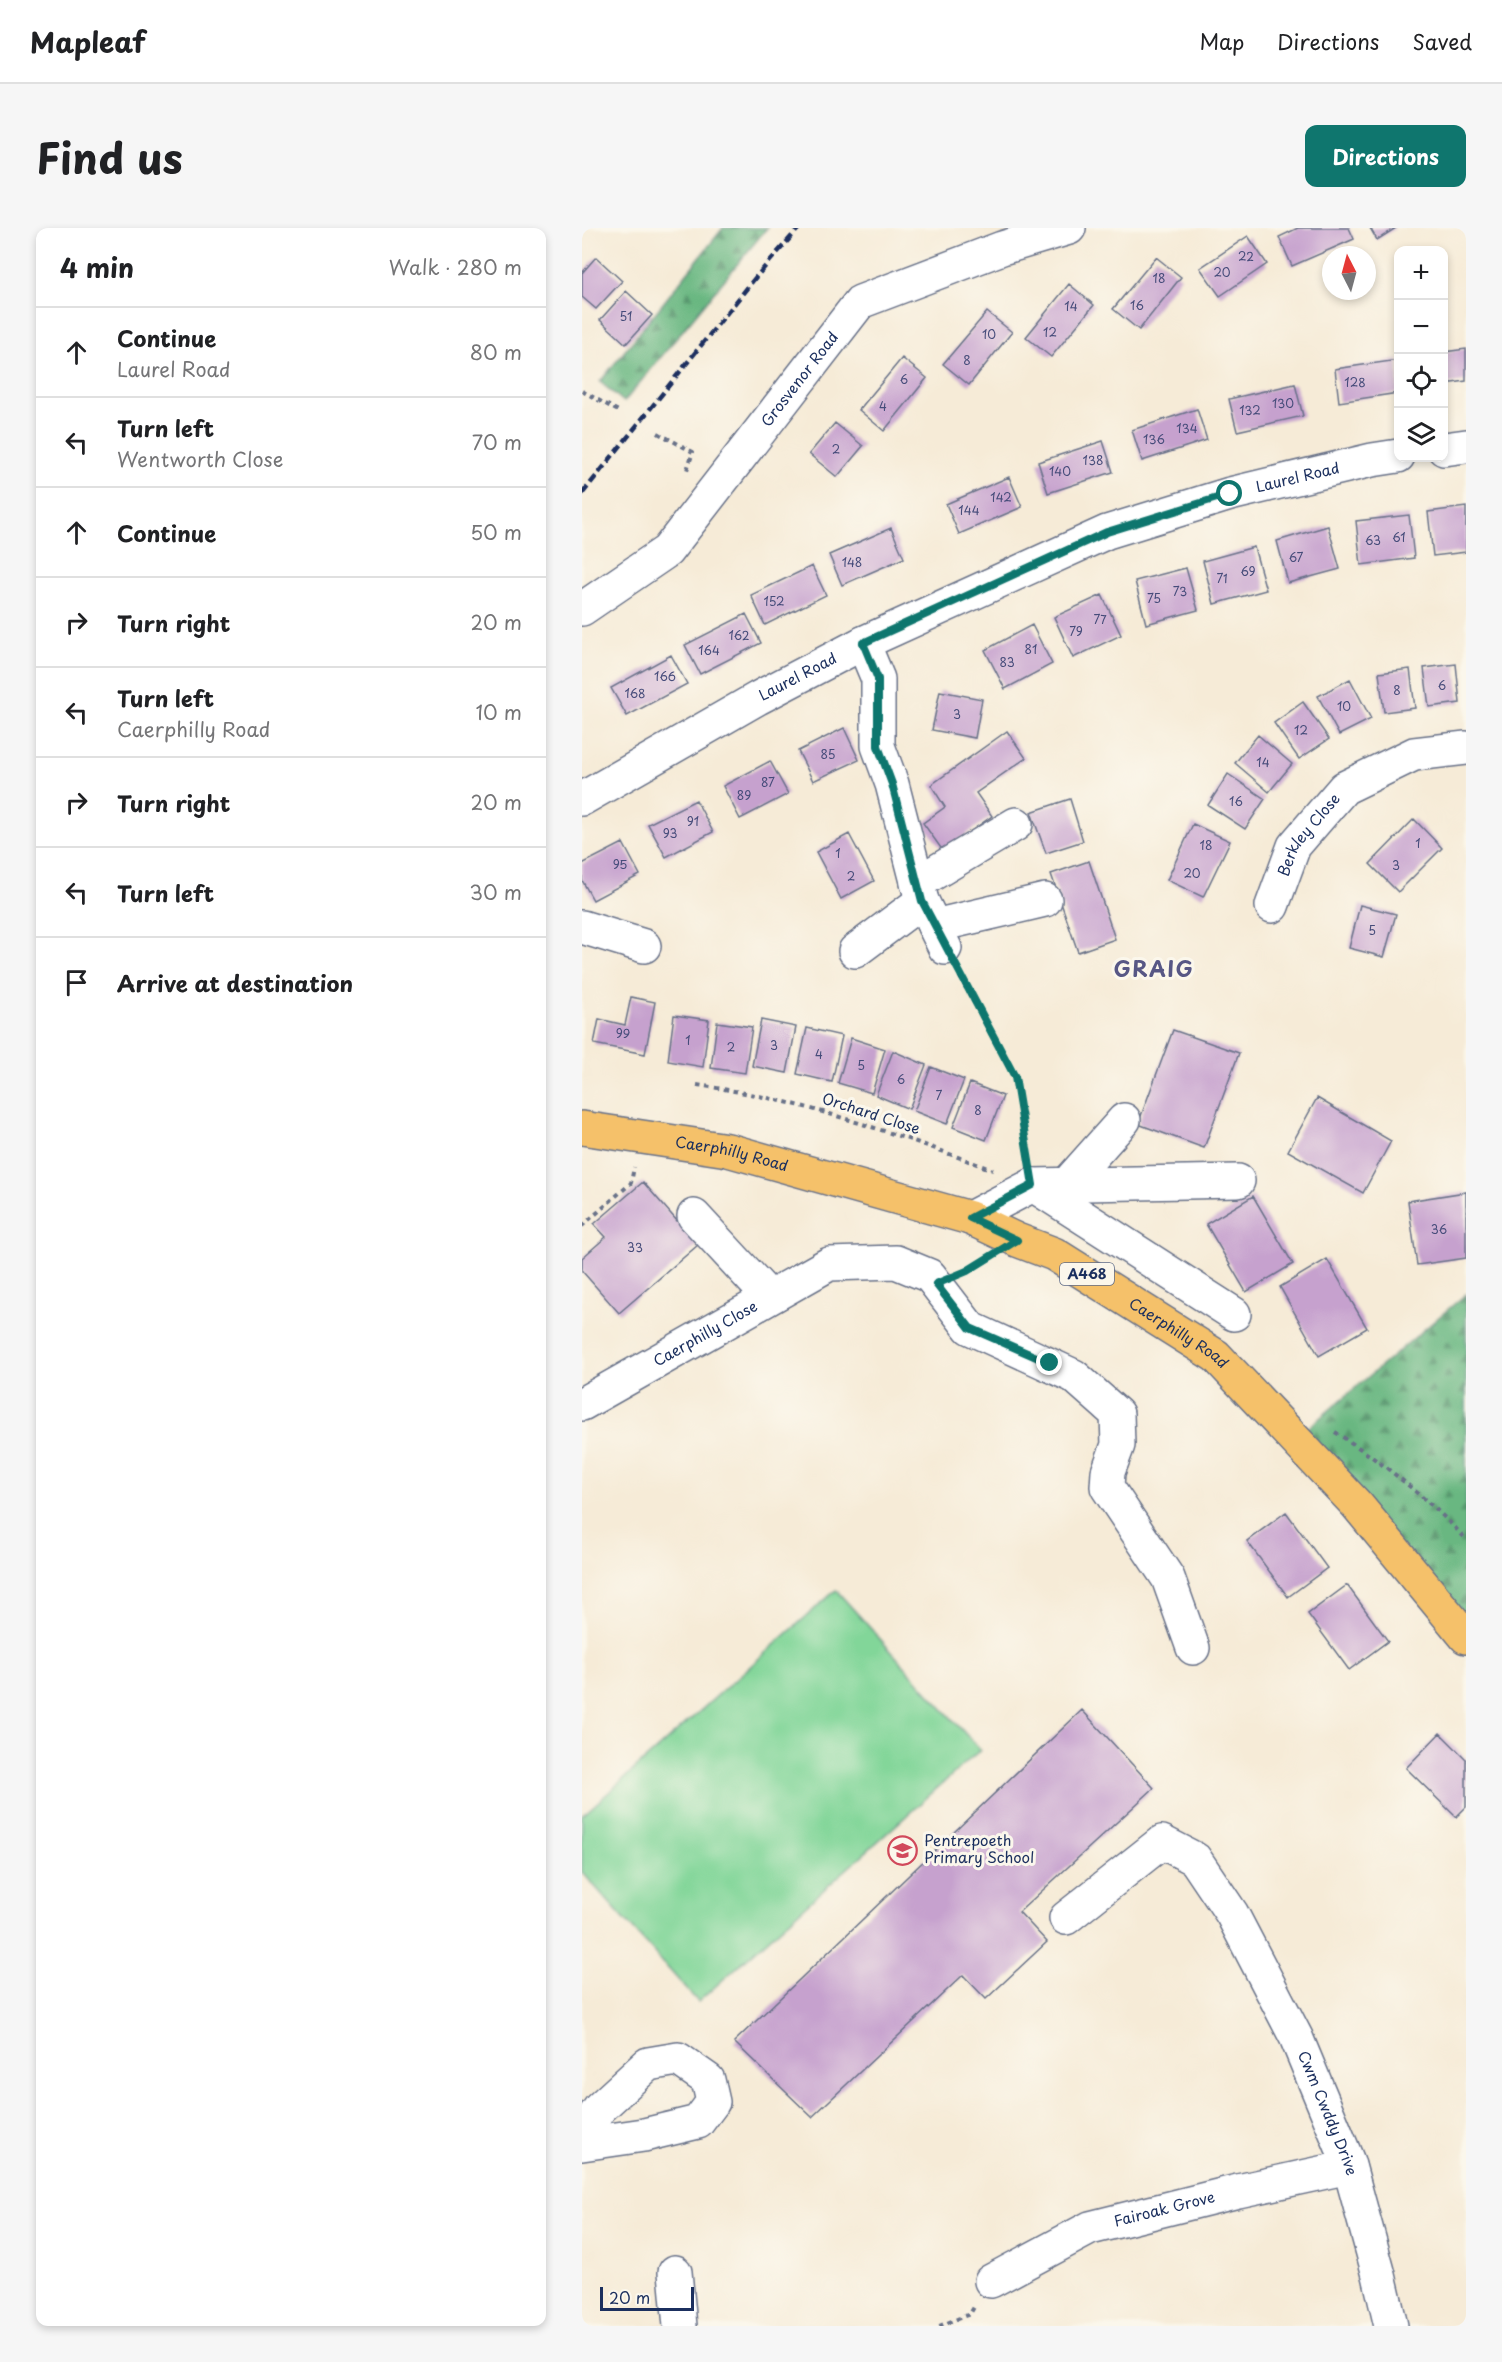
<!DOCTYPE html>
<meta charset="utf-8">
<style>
body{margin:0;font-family:"Playpen Sans",sans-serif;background:#f6f6f6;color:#202124}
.controls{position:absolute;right:18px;top:18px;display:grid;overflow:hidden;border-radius:12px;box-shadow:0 3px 9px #0003}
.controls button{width:54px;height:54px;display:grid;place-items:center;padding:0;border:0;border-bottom:2px solid #e0e0e0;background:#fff;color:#202124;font:30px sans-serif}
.compass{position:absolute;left:740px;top:18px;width:54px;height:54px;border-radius:50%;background:#fff;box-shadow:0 3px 9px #0003;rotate:354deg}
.scale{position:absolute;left:18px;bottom:15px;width:94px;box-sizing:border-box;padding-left:6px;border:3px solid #1b2f5e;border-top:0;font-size:16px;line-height:21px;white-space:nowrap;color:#1b2f5e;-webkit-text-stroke:4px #fbf7ec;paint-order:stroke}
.stop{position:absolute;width:18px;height:18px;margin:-14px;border:4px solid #0f766e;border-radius:50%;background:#fff}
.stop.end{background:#0f766e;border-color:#fff;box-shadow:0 2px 6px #0008}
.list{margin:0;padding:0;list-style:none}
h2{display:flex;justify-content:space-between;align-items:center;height:78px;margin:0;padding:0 24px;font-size:26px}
h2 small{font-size:20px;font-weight:400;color:#757577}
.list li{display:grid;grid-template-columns:39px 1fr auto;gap:18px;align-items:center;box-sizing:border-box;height:90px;padding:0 24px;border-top:2px solid #e0e0e0}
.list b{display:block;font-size:22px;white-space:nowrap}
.list p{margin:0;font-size:20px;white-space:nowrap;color:#757577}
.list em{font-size:20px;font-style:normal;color:#757577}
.icon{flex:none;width:33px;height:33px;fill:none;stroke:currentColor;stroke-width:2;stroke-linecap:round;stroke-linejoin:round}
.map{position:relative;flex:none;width:884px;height:2098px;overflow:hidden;border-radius:12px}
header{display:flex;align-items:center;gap:36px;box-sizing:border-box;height:84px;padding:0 30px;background:#fff;border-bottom:2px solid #e0e0e0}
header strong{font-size:28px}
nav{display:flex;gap:33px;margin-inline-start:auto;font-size:21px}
.intro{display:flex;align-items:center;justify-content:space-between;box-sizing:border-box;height:144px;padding:0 36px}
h1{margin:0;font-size:42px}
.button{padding:15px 27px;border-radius:12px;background:#0f766e;color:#fff;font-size:21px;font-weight:700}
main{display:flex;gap:36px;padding:0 36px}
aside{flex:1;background:#fff;border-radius:12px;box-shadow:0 3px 9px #0003}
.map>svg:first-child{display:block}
</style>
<header>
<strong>Mapleaf</strong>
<nav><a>Map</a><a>Directions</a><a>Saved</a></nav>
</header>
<div class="intro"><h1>Find us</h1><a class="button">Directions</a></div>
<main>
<aside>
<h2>4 min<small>Walk · 280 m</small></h2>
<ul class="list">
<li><svg class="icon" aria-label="ahead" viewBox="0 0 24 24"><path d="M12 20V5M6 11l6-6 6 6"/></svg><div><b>Continue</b><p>Laurel Road</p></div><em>80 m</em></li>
<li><svg class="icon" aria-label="left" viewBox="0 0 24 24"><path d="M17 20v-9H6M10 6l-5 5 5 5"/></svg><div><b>Turn left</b><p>Wentworth Close</p></div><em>70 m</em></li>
<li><svg class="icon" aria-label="ahead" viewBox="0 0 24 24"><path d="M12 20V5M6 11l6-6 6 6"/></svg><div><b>Continue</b></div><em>50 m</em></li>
<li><svg class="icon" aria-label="right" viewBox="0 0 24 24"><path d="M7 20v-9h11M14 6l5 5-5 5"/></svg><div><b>Turn right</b></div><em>20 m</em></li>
<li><svg class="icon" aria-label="left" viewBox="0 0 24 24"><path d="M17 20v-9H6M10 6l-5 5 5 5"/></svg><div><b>Turn left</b><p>Caerphilly Road</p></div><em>10 m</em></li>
<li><svg class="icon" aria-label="right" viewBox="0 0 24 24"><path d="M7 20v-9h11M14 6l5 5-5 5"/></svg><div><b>Turn right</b></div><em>20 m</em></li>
<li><svg class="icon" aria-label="left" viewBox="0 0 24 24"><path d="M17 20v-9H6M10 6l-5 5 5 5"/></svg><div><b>Turn left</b></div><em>30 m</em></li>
<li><svg class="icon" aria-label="arrive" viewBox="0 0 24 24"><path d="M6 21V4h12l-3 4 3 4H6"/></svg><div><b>Arrive at destination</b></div></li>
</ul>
</aside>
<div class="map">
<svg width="884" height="2098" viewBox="0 0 884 2098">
<defs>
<pattern id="forest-firs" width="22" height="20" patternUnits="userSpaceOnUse" patternTransform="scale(1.5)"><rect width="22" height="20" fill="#69b781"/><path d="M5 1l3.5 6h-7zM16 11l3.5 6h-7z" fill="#56956d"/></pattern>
</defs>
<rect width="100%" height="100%" fill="#fbf7ec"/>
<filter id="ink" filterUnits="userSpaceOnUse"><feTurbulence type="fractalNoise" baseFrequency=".0167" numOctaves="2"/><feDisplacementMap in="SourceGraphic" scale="12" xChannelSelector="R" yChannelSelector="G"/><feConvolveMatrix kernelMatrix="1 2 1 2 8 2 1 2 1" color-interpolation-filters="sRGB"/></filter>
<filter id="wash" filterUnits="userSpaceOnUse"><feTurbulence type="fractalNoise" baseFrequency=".008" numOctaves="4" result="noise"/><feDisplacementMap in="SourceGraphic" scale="24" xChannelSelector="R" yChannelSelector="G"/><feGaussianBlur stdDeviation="1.35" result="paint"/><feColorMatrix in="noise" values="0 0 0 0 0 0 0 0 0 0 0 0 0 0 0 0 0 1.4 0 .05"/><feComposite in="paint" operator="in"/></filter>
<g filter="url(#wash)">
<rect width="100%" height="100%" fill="#f6ebd7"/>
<!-- forest -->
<path fill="url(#forest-firs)" stroke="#427370" stroke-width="1.5" d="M141 0H185L42 174 18 154Z
M884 1066V1409L713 1211Z"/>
<!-- park -->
<path fill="#82d699" stroke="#4e827c" stroke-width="1.5" d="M254 1362 398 1522 116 1774 0 1644V1588Z"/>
<g id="blocks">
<!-- building -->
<path fill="#c6a1ce" d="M716 0H767L772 11 710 38 697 9Z
M788 0H814L795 12Z
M666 8 685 36 638 68 618 40Z
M14 29 40 53 14 81 0 69V45Z
M574 29 599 49 557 102 531 81Z
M487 56 512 77 469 129 444 109Z
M44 63 70 87 44 116 18 92Z
M405 84 430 104 387 157 361 136Z
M884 121V153L863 156 862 124Z
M320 130 345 150 302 203 277 182Z
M816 132V165L757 174 753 141Z
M713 156 721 188 655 203 647 171Z
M615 181 625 212 560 233 550 202Z
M253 195 281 218 255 249 227 226Z
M521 213 531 244 466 265 456 234Z
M427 249 440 279 377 306 364 276Z
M884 279V324L851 328 846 284Z
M827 287 832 330 779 337 774 293Z
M746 298 758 341 706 355 695 313Z
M309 300 322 330 260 357 247 327Z
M672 319 684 362 632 376 621 333Z
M230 338 244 367 183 397 169 367Z
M604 340 616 382 564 396 553 353Z
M520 367 539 407 491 430 472 389Z
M164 386 179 415 118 446 103 417Z
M450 397 470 436 423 461 403 422Z
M89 427 105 456 45 488 29 460Z
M874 436 878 475 847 479 842 440Z
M828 441 833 480 802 484 797 445Z
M768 451 789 491 757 507 736 468Z
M358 463 400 471 393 510 350 502Z
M721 474 747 511 717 531 692 495Z
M262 500 277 532 231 553 216 523Z
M425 503 444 530 394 565 410 588 361 623 341 595 363 579 349 557Z
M676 507 710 536 687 564 653 535Z
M188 533 206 566 158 591 141 558Z
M646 546 683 571 663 601 626 577Z
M488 571 501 613 464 625 449 584Z
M114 572 131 604 84 629 66 596Z
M832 591 860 620 816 664 788 636Z
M611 596 648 613 621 669 585 652Z
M267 606 292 653 259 671 234 624Z
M41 615 58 647 11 672 0 652V636Z
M507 633 533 711 496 724 469 646Z
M778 677 814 686 802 729 767 720Z
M49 769 73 774 63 826 12 816 17 791 43 797Z
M92 787 127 792 121 839 86 833Z
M179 792 214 799 205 845 170 838Z
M135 794 170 799 163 845 129 840Z
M225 800 260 808 250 854 215 846Z
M591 802 657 825 622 920 556 896Z
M269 810 303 821 290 865 256 855Z
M311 823 344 837 327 881 294 867Z
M349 839 382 852 365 896 332 883Z
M388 855 421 868 404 912 371 899Z
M735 870 809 913 781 965 706 923Z
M61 954 116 1017 37 1085 0 1043V1030L24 1009 12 996Z
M884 964V1030L835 1037 826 973Z
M671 968 711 1036 664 1064 624 996Z
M745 1031 785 1100 737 1128 698 1059Z
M704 1284 745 1340 706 1369 665 1313Z
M765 1357 806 1413 767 1442 726 1386Z
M500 1482 572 1560 437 1684 465 1714 404 1771 381 1747 230 1889 152 1814Z
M858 1505 884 1531V1579L874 1589 824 1540Z"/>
</g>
</g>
<g filter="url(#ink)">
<use href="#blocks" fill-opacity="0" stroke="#687188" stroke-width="1.5"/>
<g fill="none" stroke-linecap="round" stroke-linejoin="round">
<defs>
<g id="minor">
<path d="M862 221 884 218"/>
<path id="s1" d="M0 381 85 323 278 74 420 20 487 0"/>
<path d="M281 415 296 451V518L310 556 340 673 363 720"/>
<path id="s2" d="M0 571 176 470 281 415 525 304 648 266 790 232 816 228"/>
<path d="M335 655 434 596"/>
<path id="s3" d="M690 678 712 618 762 560 832 526 884 520"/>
<path d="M352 698 463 672"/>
<path d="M0 699 62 718"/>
<path d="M273 723 340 673"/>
<path d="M485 956 542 892"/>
<path d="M451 957 656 953"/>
<path d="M112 988 187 1069"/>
<path d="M388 990 451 957 652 1086"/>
<path id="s4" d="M0 1176 247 1036 314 1034 348 1048 388 1100 492 1148 535 1186 536 1217 526 1244 525 1259 586 1350 611 1420"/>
<path id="s5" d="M484 1690 580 1614 613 1631 650 1686 714 1809 766 1934 797 2047 809 2098"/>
<path d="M0 1906 18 1880 66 1836 96 1831 126 1852 131 1874 116 1894 62 1907 0 1916"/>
<path d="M93 2044 98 2098"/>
<path id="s6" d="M409 2053 508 2000 656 1963 767 1939"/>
</g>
<g id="major">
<path id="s7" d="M0 900 146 922 388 990 435 1012 472 1026 634 1128 775 1277 884 1409"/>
</g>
</defs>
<!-- minor casing -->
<use href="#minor" stroke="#687188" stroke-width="36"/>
<!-- major casing -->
<use href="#major" stroke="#687188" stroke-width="36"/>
<!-- path -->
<path stroke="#687188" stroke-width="4" stroke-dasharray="4.5 4.5" stroke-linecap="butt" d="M0 163 38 184
M76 205 111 224 105 242
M378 748 433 849 446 927
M115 857C218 871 314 906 411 942
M0 998 49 955 52 939
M385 1043 401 1033
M753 1204C799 1233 846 1271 884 1311
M357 2098 388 2086 392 2079"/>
<!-- minor -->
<use href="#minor" stroke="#fff" stroke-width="33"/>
<!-- major -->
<use href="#major" stroke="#f5c16b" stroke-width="33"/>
<!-- rail -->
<path stroke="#1b2f5e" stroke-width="4.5" stroke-dasharray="9 4.5" stroke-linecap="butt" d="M0 266 173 50 217 0"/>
</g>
</g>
<g fill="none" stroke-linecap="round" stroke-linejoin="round" filter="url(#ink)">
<!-- route -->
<path stroke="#0f766e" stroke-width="8" d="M468 1135 388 1100 354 1056 385 1043 435 1012 388 990 451 957 433 849 340 673 310 556 296 518V451L281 415 525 304 648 266"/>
</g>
<!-- icons -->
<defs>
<symbol id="school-ring" viewBox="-11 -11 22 22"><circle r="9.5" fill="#fbf7ec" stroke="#d1495b" stroke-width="1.5"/><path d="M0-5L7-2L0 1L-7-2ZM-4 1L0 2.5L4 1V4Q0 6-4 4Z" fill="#d1495b"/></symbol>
</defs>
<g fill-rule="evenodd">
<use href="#school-ring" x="304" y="1606" width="33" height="33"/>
</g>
<g text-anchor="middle" stroke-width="6" stroke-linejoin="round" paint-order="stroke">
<!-- number labels -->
<g font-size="12" fill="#464c7a">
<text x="664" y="33">22</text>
<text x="640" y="49">20</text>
<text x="577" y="55">18</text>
<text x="555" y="82">16</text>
<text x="489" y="83">14</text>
<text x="44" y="93">51</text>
<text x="468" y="109">12</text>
<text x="407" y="111">10</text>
<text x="385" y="137">8</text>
<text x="322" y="156">6</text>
<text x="773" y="159">128</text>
<text x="701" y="180">130</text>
<text x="301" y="183">4</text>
<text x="668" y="187">132</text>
<text x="605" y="205">134</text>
<text x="572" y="216">136</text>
<text x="254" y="226">2</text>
<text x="511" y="237">138</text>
<text x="478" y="248">140</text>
<text x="419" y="274">142</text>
<text x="387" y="287">144</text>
<text x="817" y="314">61</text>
<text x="791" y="317">63</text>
<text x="714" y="334">67</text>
<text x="270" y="339">148</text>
<text x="666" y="348">69</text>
<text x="640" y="355">71</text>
<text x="598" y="368">73</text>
<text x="572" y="375">75</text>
<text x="192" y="378">152</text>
<text x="518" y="396">77</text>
<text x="494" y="408">79</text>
<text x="157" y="412">162</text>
<text x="449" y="426">81</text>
<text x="127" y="427">164</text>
<text x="425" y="439">83</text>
<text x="83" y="453">166</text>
<text x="860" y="462">6</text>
<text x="815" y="467">8</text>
<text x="53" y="470">168</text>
<text x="762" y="483">10</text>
<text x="375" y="491">3</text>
<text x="719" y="507">12</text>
<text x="246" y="531">85</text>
<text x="681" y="539">14</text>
<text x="186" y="559">87</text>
<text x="162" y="572">89</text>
<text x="654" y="578">16</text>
<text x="111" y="598">91</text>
<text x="88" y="610">93</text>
<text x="836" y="620">1</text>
<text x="624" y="622">18</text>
<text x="256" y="630">1</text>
<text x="38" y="641">95</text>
<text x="814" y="642">3</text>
<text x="610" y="650">20</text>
<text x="269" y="653">2</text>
<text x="790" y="707">5</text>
<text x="41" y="810">99</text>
<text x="106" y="817">1</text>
<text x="192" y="822">3</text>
<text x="149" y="824">2</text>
<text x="237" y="831">4</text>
<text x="279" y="842">5</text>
<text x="319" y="856">6</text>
<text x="357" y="872">7</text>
<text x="396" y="887">8</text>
<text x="857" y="1006">36</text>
<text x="53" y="1024">33</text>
</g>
<!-- shield labels -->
<rect fill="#fbf7ec" stroke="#5e6b89" stroke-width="1.5" x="478" y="1035" width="54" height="22" rx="4.5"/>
<g font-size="14" font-weight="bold" fill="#1b2f5e">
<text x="505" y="1051">A468</text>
</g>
<!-- street labels -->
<g font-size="15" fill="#1b2f5e" stroke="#fbf7ec">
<text dy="5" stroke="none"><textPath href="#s1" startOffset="320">Grosvenor Road</textPath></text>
<text dy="5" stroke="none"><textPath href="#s2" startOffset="788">Laurel Road</textPath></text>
<text dy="5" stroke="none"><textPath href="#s2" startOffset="248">Laurel Road</textPath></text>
<text dy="5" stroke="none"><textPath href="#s3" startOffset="81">Berkley Close</textPath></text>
<text transform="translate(289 886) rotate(18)" y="5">Orchard Close</text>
<text dy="5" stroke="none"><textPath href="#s7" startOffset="152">Caerphilly Road</textPath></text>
<text dy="5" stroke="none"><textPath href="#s4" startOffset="142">Caerphilly Close</textPath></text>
<text dy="5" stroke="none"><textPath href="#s7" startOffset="638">Caerphilly Road</textPath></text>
<text dy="5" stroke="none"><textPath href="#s5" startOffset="447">Cwm Cwddy Drive</textPath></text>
<text dy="5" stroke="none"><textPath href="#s6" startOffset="189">Fairoak Grove</textPath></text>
</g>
<!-- poi labels -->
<g font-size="15" fill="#1b2f5e" stroke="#fbf7ec" text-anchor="start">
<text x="342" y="1618">Pentrepoeth<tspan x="342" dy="17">Primary School</tspan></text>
</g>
<!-- district labels -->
<g font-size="21" font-weight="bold" letter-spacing="1.5" fill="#575785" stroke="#fbf7ec">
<text x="572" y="749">GRAIG</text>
</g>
</g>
</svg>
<div class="controls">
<button>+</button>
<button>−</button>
<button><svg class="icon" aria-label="locate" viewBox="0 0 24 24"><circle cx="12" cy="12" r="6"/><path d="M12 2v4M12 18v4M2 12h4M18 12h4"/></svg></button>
<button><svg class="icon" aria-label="layers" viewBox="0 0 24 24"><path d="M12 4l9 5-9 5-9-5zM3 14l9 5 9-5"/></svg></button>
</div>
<svg class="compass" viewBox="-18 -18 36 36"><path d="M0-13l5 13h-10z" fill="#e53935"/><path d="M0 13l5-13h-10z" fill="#757577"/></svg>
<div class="scale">20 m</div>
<div class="stop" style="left:648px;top:266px"></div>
<div class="stop end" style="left:468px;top:1135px"></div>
</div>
</main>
